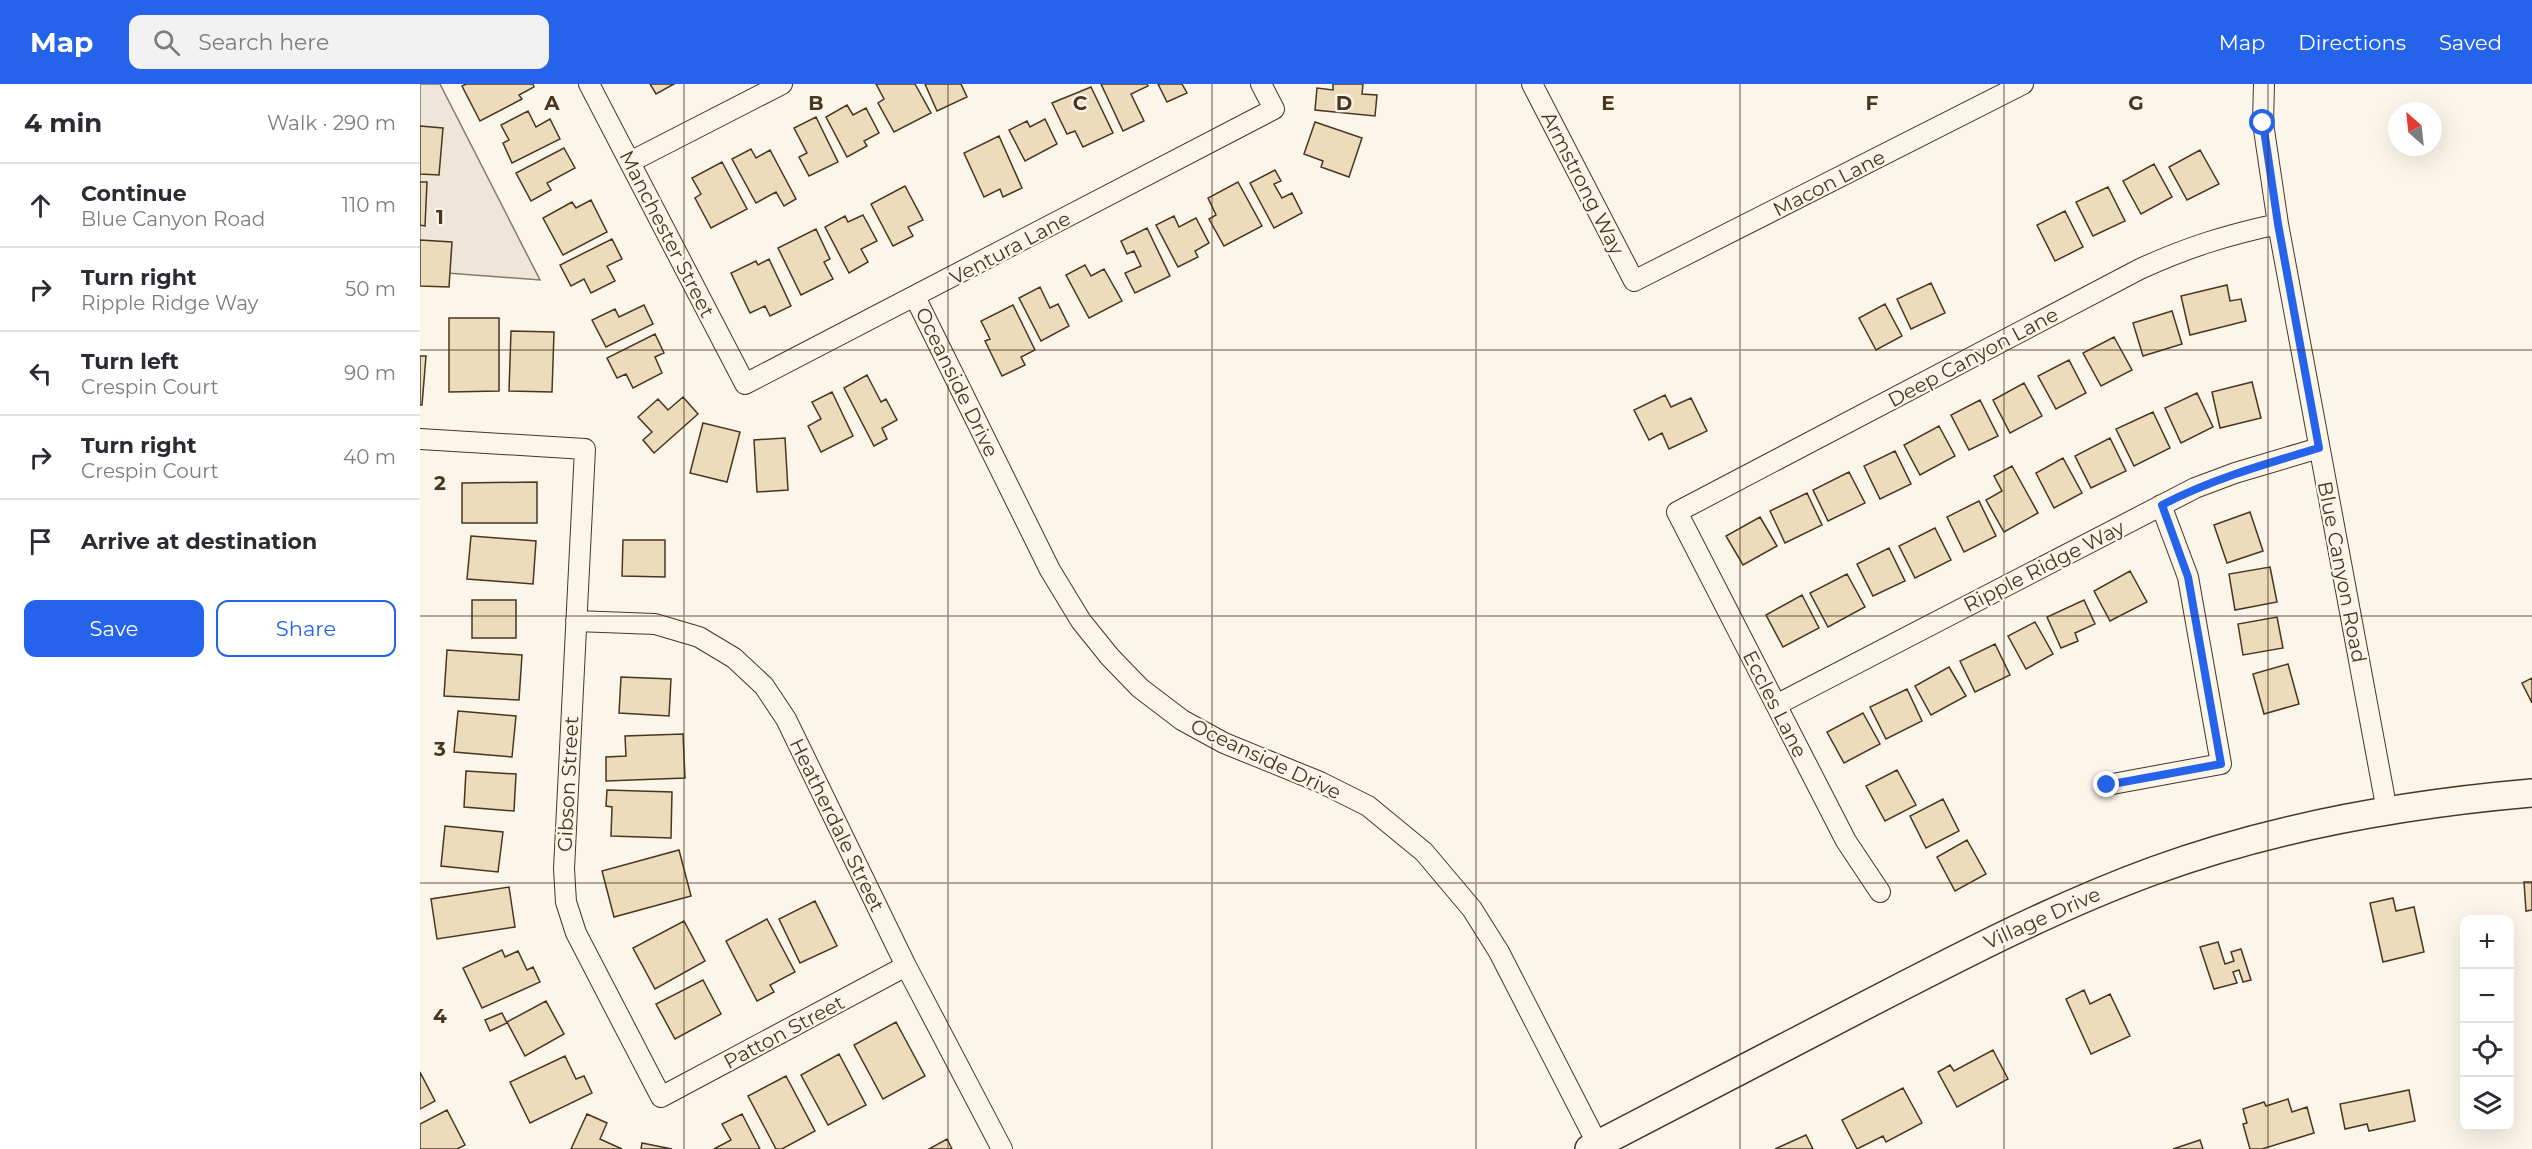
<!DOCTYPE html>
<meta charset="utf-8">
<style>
body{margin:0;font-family:Montserrat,sans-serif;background:#f2f2f3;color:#2b2b33}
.controls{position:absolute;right:18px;bottom:18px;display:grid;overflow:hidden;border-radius:12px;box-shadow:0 6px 24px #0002}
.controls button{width:54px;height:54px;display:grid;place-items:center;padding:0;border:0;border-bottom:2px solid #e1e1e2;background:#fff;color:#2b2b33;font:30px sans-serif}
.compass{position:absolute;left:1968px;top:18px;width:54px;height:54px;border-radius:50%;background:#fff;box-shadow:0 6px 24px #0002;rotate:333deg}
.stop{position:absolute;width:18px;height:18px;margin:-14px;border:4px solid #2563eb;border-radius:50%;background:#fff}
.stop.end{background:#2563eb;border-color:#fff;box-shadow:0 2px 6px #0008}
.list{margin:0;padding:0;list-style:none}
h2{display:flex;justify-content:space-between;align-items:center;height:78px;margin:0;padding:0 24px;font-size:26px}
h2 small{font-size:20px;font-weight:400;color:#7c7c81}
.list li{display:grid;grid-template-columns:39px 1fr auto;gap:18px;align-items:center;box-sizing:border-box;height:84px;padding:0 24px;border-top:2px solid #e1e1e2}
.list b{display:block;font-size:22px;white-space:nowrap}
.list p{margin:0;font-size:20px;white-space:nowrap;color:#7c7c81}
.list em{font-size:20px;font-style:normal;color:#7c7c81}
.actions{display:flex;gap:12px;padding:18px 24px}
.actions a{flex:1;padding:14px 0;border:2px solid #2563eb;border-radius:12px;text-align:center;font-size:21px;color:#2563eb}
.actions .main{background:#2563eb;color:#fff}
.icon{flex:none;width:33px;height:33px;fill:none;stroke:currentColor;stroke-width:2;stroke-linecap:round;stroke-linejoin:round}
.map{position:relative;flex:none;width:2112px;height:1065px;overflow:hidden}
header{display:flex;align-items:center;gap:36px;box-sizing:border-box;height:84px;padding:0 30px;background:#2563eb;color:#fff}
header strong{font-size:28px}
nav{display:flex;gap:33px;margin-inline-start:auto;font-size:21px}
.search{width:420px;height:54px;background:#f2f2f3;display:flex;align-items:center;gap:15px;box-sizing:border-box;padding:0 21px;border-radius:12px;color:#7c7c81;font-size:22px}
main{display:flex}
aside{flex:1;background:#fff}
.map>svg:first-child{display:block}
</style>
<header>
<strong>Map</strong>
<div class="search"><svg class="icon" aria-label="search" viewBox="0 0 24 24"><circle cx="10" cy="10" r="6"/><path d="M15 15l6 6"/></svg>Search here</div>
<nav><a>Map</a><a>Directions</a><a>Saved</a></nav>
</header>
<main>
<aside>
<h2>4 min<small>Walk · 290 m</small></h2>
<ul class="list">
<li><svg class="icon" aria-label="ahead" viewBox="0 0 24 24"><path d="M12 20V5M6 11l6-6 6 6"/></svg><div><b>Continue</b><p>Blue Canyon Road</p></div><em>110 m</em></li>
<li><svg class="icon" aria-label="right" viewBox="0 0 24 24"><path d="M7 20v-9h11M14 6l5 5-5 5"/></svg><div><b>Turn right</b><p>Ripple Ridge Way</p></div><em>50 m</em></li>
<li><svg class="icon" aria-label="left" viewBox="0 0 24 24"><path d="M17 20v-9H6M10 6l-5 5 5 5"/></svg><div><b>Turn left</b><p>Crespin Court</p></div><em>90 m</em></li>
<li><svg class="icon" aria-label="right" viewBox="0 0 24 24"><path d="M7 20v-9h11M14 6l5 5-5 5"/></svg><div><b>Turn right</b><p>Crespin Court</p></div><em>40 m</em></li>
<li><svg class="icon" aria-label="arrive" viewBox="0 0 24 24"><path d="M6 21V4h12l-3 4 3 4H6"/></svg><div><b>Arrive at destination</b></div></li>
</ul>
<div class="actions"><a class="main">Save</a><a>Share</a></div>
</aside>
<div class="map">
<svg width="2112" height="1065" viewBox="0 0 2112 1065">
<rect width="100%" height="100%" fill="#fbf6e9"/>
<!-- green -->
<path fill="#ede6d9" stroke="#887966" stroke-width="1.5" d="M0 0H20L120 196 0 187Z"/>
<!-- building -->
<path fill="#ecdcbc" stroke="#4a3520" stroke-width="1.5" d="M46 0H113L114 3 99 11 102 15 60 37 42 2Z
M230 0H254L236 10Z
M456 0H495L511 29 474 48 458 19 464 15Z
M505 0H541L547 13 517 27Z
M681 0H727L728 2 711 10 724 37 703 47Z
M738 0H762L767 9 747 18Z
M913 0H943L942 10 957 11 955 32 895 26 897 4 913 6Z
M671 3 693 49 663 63 655 47 647 50 632 19Z
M427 21 433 31 446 24 459 49 444 57 447 62 427 73 406 33Z
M108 27 116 43 130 35 140 55 92 79 83 59 89 56 81 41Z
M396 33 418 78 389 92 379 73 387 69 374 44Z
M625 35 637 60 605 77 589 46 607 37 610 43Z
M895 38 942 54 929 93 901 83 903 77 884 70Z
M0 42 23 44 19 91 0 90Z
M579 52 602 104 583 113 580 105 564 113 544 69Z
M144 64 155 84 127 99 131 106 111 117 96 89Z
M331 65 336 74 350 66 376 115 364 122 356 108 336 119 312 75Z
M1780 66 1799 100 1767 116 1749 83Z
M302 78 327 125 291 144 275 114 281 110 272 94Z
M1734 80 1752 113 1721 130 1703 97Z
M855 86 861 97 854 100 862 114 872 109 882 129 854 144 830 99Z
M0 98H7L5 142 0 141Z
M818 98 842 142 804 162 789 135 796 131 788 114Z
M485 102 503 136 488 143 493 152 473 162 451 120Z
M1688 103 1705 137 1673 152 1656 118Z
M171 116 187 148 143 171 123 134 152 118 156 124Z
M1645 127 1663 163 1635 177 1617 141Z
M443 131 457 157 441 165 448 178 429 189 405 143 425 132 428 138Z
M754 132 759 143 776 134 789 159 775 167 778 173 758 183 736 141Z
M727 144 750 192 715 209 705 189 721 182 714 167 707 170 701 157Z
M396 145 410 175 404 178 413 195 381 211 358 164Z
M192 155 202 175 187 182 195 197 171 209 164 195 151 202 140 181Z
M0 156 32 158 29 203 0 202Z
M349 175 371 222 350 232 345 222 330 229 311 189 336 177 338 181Z
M665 181 671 192 684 185 702 217 669 234 646 191Z
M1511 199 1525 229 1491 245 1477 215Z
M1807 201 1810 217 1821 215 1826 237 1770 251 1761 212Z
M620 203 630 224 638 220 649 242 621 257 599 214Z
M1465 220 1482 252 1456 266 1439 234Z
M224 221 233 240 186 263 172 236 195 225 199 233Z
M593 221 615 266 601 273 605 281 582 292 565 257 570 255 561 237Z
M1752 227 1762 260 1723 272 1713 239Z
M29 234H79V307L29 308Z
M91 247 134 248 132 308 89 307Z
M235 250 244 269 235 273 242 289 213 304 206 290 197 294 187 274Z
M1694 253 1712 286 1681 302 1663 269Z
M0 272H6L2 321H0Z
M1649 276 1666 309 1636 325 1618 292Z
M447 291 461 318 466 315 477 336 462 344 467 355 454 362 424 304Z
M1832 298 1841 334 1800 344 1792 308Z
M1604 299 1622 332 1590 349 1573 316Z
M412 308 433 352 401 368 388 342 401 335 392 318Z
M1777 309 1793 343 1761 359 1745 324Z
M1245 311 1251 323 1271 314 1287 347 1249 365 1242 349 1229 356 1214 326Z
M263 313 278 330 234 369 223 356 232 348 218 333 238 315 248 326Z
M1560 316 1578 352 1549 366 1531 331Z
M1733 328 1750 364 1714 382 1696 345Z
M283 339 320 348 307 398 270 389Z
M1519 342 1535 372 1500 391 1484 361Z
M365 354 368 406 337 408 334 356Z
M1690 354 1706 387 1671 404 1655 372Z
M1475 367 1491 400 1460 415 1444 382Z
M1643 374 1662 409 1634 424 1616 389Z
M1592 382 1618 429 1584 448 1566 416 1582 407 1574 392Z
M1429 388 1445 419 1408 437 1393 406Z
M117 398V439H42V399Z
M1387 409 1402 441 1365 459 1350 427Z
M1559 417 1576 452 1544 468 1527 433Z
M1830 428 1843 467 1807 479 1794 441Z
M1340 433 1357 462 1323 481 1306 452Z
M1515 444 1531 476 1495 494 1479 462Z
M51 452 116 457 113 500 47 495Z
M203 456H245V493L202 492Z
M1469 464 1485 497 1453 512 1437 480Z
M1850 483 1857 518 1815 526 1809 490Z
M1710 487 1727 518 1690 537 1674 507Z
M1427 490 1445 523 1408 543 1390 509Z
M1382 511 1399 544 1363 563 1346 531Z
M52 516H96V554H52Z
M1664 516 1675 540 1655 549 1658 557 1641 564 1627 533Z
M1857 533 1863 564 1823 571 1818 540Z
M1615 538 1633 570 1606 585 1588 552Z
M1575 560 1590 591 1555 608 1540 577Z
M27 566 102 571 99 616 24 612Z
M1868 580 1879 620 1844 630 1833 590Z
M1529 583 1546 612 1511 631 1495 602Z
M201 593 251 595 249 632 199 629Z
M2112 594V619L2102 599Z
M1487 605 1502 637 1466 655 1450 623Z
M38 627 96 632 92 673 34 668Z
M1443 629 1460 660 1424 679 1407 648Z
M263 650 265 694 186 697V673L206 672 205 652Z
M1477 686 1496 721 1465 737 1446 702Z
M46 687 96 690 94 727 44 723Z
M187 706 252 708 251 754 191 752 192 723 186 722Z
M1523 715 1539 747 1506 764 1490 732Z
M25 742 83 748 78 788 21 782Z
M1547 756 1566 790 1535 807 1517 773Z
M259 766 271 812 194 833 182 787Z
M2104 798H2112V826L2106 827Z
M89 803 95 843 17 855 11 815Z
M1973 814 1976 827 1994 823 2004 868 1963 878 1950 819Z
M395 817 417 862 380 879 359 835Z
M347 835 375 888 350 901 354 908 337 917 306 857Z
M264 837 285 877 235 905 213 864Z
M1798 858 1805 880 1814 877 1811 868 1821 865 1831 896 1823 898 1819 886 1813 888 1817 899 1794 905 1780 863Z
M82 866 85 873 98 867 107 886 113 883 120 898 62 924 43 884Z
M283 896 301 930 255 955 236 920Z
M1664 906 1670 920 1690 910 1710 952 1671 970 1646 915Z
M126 917 144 950 105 972 87 938Z
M82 929 87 939 70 947 65 936Z
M476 938 505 992 463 1015 434 961Z
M1573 966 1588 995 1537 1023 1518 988 1530 981 1534 987Z
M419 970 446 1021 408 1041 381 991Z
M145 972 156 995 164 992 172 1009 110 1039 90 998Z
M0 988 15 1017 0 1025Z
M366 992 395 1047 362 1065H356L328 1012Z
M1483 1004 1502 1039 1466 1058 1463 1052 1437 1065 1422 1036Z
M1989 1006 1995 1037 1949 1047 1947 1040 1925 1045 1920 1020Z
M1868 1015 1872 1028 1887 1023 1894 1049 1842 1065H1830L1823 1040 1827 1039 1823 1025 1844 1018 1846 1022Z
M27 1026 45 1061 37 1065H0V1040Z
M167 1030 187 1039 180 1055 202 1065H151Z
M322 1030 340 1065H294L311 1056 302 1040Z
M1386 1051 1393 1065H1355Z
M527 1055 532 1065H509Z
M1780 1056 1783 1065H1753Z
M222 1059 252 1065H221Z"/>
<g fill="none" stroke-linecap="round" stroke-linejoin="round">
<defs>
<path id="minor" d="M169 0 325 300 854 25 841 0
M1112 0 1214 197 1603 0
M1844 0 1843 39 1858 140 1967 727
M210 78 362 0
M495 213 630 486 661 537 690 573 720 604 762 636 804 659 900 698 948 722 1004 768 1052 825 1079 868 1178 1061
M0 355 165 365 144 785 146 818 156 849 241 1013 486 882
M156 537 235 540 279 553 314 574 344 602 366 635 486 882 582 1065
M1356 621 1775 404 1815 389 1899 364
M1687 701 1801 680 1768 493 1741 421
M1460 808 1426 757 1257 428 1720 185C1768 163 1807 151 1858 140"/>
<path id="secondary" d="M1169 1065C1263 1016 1357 968 1450 919 1543 871 1635 823 1733 787 1853 743 1984 720 2112 709"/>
</defs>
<!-- minor casing -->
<use href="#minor" stroke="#4a3520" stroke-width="22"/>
<!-- secondary casing -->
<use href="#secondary" stroke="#4a3520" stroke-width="30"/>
<!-- minor -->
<use href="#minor" stroke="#fbf6e9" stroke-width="20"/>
<!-- secondary -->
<use href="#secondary" stroke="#fbf6e9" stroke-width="27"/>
</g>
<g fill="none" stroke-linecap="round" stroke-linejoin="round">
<!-- route -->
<path stroke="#2563eb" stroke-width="8" d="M1687 701 1801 680 1768 493 1742 421C1792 395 1845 380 1899 364L1858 140 1843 39"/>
</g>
<!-- grid -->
<path fill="none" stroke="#4a3520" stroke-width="1.5" stroke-opacity="0.55" d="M264 0V1065M528 0V1065M792 0V1065M1056 0V1065M1320 0V1065M1584 0V1065M1848 0V1065M0 266H2112M0 532H2112M0 799H2112"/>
<g text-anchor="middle" stroke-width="4.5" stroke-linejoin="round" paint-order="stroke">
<!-- street labels -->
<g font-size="20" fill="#4a3520" stroke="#fbf6e9">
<text transform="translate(1163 99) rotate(63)" y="7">Armstrong Way</text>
<text transform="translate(1409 99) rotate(-27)" y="7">Macon Lane</text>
<text transform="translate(247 150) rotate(63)" y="7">Manchester Street</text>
<text transform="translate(590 164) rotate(-28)" y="7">Ventura Lane</text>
<text transform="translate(1553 273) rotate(-28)" y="7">Deep Canyon Lane</text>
<text transform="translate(537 298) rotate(64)" y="7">Oceanside Drive</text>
<text transform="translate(1624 482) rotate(-27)" y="7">Ripple Ridge Way</text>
<text transform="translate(1922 488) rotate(79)" y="7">Blue Canyon Road</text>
<text transform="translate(1355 620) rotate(63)" y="7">Eccles Lane</text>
<text transform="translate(846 675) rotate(25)" y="7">Oceanside Drive</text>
<text transform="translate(148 700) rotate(-87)" y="7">Gibson Street</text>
<text transform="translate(417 741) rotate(64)" y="7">Heatherdale Street</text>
<text transform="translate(1622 834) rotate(-24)" y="7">Village Drive</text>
<text transform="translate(364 948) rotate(-28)" y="7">Patton Street</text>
</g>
</g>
<g font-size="20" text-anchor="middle" font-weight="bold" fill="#4a3520" stroke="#fbf6e9" stroke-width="4.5" stroke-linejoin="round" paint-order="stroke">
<text x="132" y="26">A</text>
<text x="396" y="26">B</text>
<text x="660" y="26">C</text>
<text x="924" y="26">D</text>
<text x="1188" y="26">E</text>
<text x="1452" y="26">F</text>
<text x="1716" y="26">G</text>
<text x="20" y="140">1</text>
<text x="20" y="406">2</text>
<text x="20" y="672">3</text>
<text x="20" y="939">4</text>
</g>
</svg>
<div class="controls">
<button>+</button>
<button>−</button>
<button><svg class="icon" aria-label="locate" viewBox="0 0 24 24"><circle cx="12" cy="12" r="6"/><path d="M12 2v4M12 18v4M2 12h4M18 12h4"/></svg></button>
<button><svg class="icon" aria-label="layers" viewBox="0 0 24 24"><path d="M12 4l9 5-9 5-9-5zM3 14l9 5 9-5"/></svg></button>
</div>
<svg class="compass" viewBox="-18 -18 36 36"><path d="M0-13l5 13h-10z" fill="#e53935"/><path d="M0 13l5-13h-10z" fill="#7c7c81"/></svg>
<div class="stop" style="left:1843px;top:39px"></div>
<div class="stop end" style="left:1687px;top:701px"></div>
</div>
</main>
